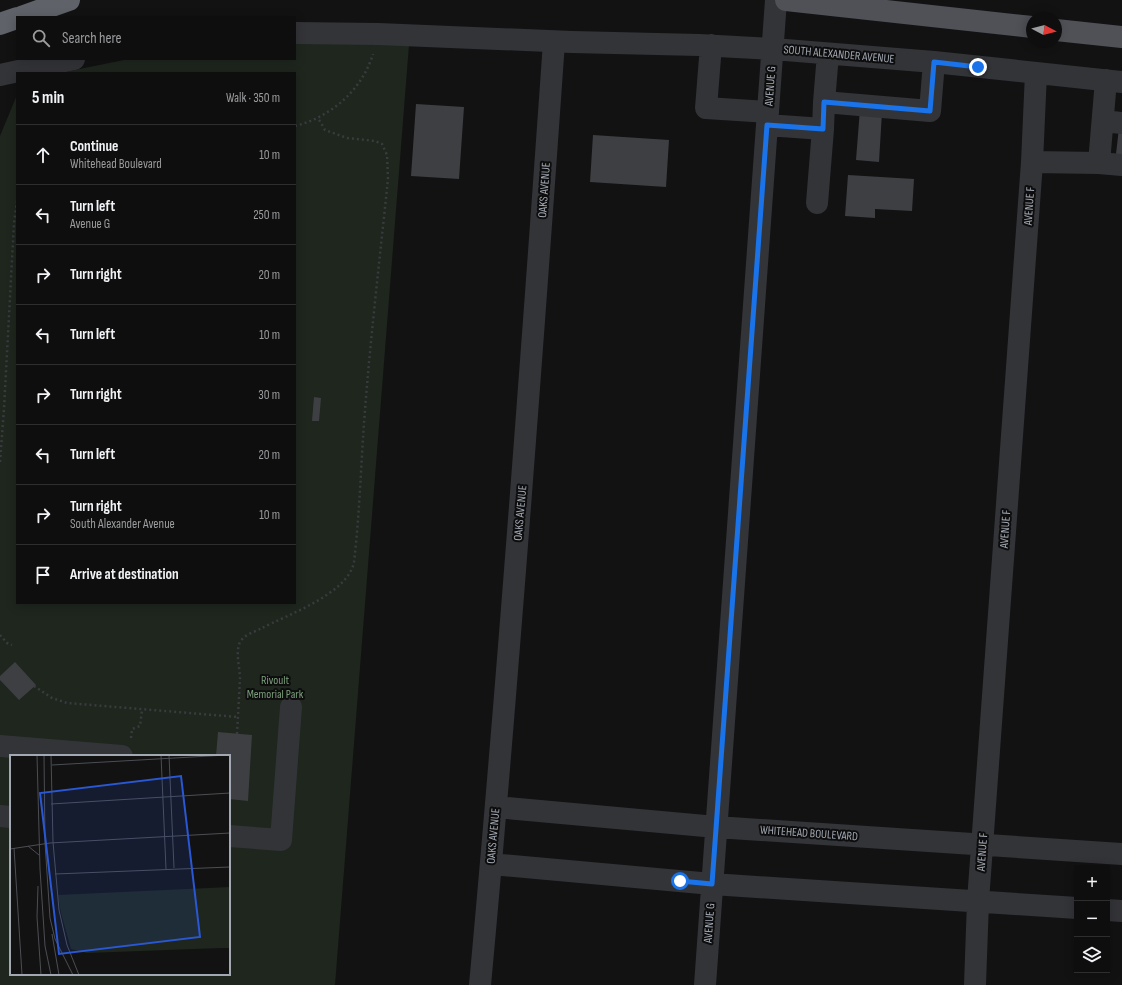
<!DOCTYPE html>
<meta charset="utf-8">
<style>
body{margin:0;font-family:"Sofia Sans Condensed",sans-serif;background:#171717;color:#f1f3f6}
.controls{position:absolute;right:12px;bottom:12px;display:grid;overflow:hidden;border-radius:0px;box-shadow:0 2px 10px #0003}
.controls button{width:36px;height:36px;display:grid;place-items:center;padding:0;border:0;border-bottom:1px solid #2e2e2e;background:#0e0e0e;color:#f1f3f6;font:20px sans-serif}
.compass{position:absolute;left:1026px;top:12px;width:36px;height:36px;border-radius:50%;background:#0e0e0e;box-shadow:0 2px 10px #0003;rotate:97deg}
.stop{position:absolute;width:12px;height:12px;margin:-9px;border:3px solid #1a73e8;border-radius:50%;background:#fff}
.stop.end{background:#1a73e8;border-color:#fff;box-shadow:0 1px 4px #0008}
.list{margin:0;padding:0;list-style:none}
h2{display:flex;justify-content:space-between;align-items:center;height:52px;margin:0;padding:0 16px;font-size:17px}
h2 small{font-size:13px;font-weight:400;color:#9b9c9e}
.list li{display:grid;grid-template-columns:26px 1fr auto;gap:12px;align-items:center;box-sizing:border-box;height:60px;padding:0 16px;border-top:1px solid #2e2e2e}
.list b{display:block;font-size:15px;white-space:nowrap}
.list p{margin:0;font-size:13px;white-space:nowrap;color:#9b9c9e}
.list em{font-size:13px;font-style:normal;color:#9b9c9e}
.icon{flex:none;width:22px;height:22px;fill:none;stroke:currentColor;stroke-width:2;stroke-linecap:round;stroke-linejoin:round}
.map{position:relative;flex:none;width:1122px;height:985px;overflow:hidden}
.search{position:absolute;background:#0e0e0e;box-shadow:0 2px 10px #0003;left:16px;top:16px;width:280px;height:44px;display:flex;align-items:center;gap:10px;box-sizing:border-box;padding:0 14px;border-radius:0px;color:#9b9c9e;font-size:15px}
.panel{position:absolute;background:#0e0e0e;box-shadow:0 2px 10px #0003;left:16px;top:72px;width:280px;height:532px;border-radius:0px}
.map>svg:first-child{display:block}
</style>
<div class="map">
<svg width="1122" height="985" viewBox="0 0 1122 985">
<rect width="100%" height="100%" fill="#121213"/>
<!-- green -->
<path fill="#1e261e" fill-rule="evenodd" d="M295 43 409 45 335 985H0V136L17 95V603H295V73H60L129 59H295ZM11 756H229V974H11Z"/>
<!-- building -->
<path fill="#3e3f43" d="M416 104 464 107 459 179 411 176Z
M860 109 882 112 879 162 856 160Z
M1119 128 1122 129V155L1116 154Z
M593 135 669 140 666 187 590 182Z
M848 175 914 179 912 211 875 209V218L845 216Z
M314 397 321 398 319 421H312Z
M15 662 36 685 19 700 0 680V676Z
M218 732 252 735 248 801 229 799V756H216Z"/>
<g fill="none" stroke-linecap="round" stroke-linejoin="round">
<!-- path -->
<path stroke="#393b3f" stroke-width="2.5" stroke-dasharray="2 3" stroke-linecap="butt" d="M295 126C331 117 362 90 373 54
M0 462 4 409 14 223 17 201
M0 635 7 643 12 645
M34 686 52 698 67 703 238 717
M237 734C238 715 239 697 240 679 240 668 235 653 240 642 244 635 254 632 260 629 287 615 348 594 354 562 360 511 361 460 365 410 371 333 380 256 388 179L387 155 382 144 375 141 347 138 325 130 318 118
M131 738 132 729 140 726 142 710"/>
<!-- minor -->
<path stroke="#333438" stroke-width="22" d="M295 33 378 34 572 42 699 45 773 49 934 62 1122 82
M711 45 706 108 768 112
M828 54 824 102 930 111 934 62
M0 75 74 59
M1103 121 1122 123
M767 125 823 129 824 102
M1032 162 1099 163 1122 165
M1099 163 1106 80
M817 203 823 129
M0 746 122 756
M496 807 716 827 1122 854
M0 816 11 817
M229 836 281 840 291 707
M491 864 712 884 1077 908
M1107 910 1122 911
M480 985C509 671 532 356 554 42
M705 985 776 0
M975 985 978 901 1032 162 1036 73"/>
<!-- major -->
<path stroke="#4f5157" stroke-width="22" d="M786 0 1032 27
M1056 30 1122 37"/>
<!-- highway -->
<path stroke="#5f6269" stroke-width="22" d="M21 17 69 0
M0 24 17 18"/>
</g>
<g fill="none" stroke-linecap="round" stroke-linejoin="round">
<!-- route -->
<path stroke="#1a73e8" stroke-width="5" d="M680 881 712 884 767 125 823 129 824 102 930 111 934 62 978 67"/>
</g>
<g text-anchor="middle" stroke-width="4" stroke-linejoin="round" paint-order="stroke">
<!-- street labels -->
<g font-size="12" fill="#a3a9b3" stroke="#0d0d0e">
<text transform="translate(839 54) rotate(5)" y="4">SOUTH ALEXANDER AVENUE</text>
<text transform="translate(770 86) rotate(-86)" y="4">AVENUE G</text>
<text transform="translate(544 190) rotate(-86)" y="4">OAKS AVENUE</text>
<text transform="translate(1029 206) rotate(-86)" y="4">AVENUE F</text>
<text transform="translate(520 513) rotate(-85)" y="4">OAKS AVENUE</text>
<text transform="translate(1005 529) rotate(-86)" y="4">AVENUE F</text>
<text transform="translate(809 833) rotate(4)" y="4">WHITEHEAD BOULEVARD</text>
<text transform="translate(493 836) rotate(-85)" y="4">OAKS AVENUE</text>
<text transform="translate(982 852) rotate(-86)" y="4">AVENUE F</text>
<text transform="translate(709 923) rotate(-86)" y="4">AVENUE G</text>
</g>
<!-- park labels -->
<g font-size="12" fill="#7b9e7a" stroke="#0d0d0e">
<text x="275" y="684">Rivoult<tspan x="275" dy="14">Memorial Park</tspan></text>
</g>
</g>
<!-- overview -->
<g transform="translate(10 755)">
<rect width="220" height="220" fill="#121213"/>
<path d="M220 132V193H211L77 198 61 194 51 158 48 140Z" fill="#1e261e"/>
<path fill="none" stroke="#4c4e53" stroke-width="1" d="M27 0 30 114M34 0 35 88 40 163M41 0 43 87 49 155 57 190 69 220M151 0 156 114M159 0 164 113M42 10 217 0M41 49 220 38M18 91 29 100M4 93 12 220M0 94 40 88 220 78M30 114 35 191 41 220M45 119 220 112M28 131 27 162 31 220M40 163 45 184 63 220M42 179 49 220"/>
<path fill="#2a57d4" fill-opacity="0.15" stroke="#2a57d4" stroke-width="2" d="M171 21 190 182 49 199 30 38Z"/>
<rect width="220" height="220" fill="none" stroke="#a3a9b3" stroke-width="2"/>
</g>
</svg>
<div class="controls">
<button>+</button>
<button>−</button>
<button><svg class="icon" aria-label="layers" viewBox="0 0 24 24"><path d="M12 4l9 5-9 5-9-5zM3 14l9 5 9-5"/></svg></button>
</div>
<svg class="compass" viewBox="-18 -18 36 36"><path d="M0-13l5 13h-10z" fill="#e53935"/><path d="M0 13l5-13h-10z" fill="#9b9c9e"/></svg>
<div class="stop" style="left:680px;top:881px"></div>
<div class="stop end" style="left:978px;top:67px"></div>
<div class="search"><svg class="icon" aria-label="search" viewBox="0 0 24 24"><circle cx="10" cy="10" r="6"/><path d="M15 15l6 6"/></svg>Search here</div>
<section class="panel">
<h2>5 min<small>Walk · 350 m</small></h2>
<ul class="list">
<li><svg class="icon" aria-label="ahead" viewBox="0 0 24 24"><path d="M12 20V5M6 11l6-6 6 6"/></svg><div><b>Continue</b><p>Whitehead Boulevard</p></div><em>10 m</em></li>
<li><svg class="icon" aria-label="left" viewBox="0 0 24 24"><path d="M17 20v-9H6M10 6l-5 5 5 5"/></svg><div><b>Turn left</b><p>Avenue G</p></div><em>250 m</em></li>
<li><svg class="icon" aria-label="right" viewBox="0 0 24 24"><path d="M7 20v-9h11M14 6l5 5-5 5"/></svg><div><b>Turn right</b></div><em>20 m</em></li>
<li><svg class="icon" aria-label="left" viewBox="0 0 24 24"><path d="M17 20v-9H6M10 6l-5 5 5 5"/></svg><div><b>Turn left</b></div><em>10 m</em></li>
<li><svg class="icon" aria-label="right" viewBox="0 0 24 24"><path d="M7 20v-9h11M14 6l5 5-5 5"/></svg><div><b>Turn right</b></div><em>30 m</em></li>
<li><svg class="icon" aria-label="left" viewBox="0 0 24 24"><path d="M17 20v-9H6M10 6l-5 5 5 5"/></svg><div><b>Turn left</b></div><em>20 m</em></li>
<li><svg class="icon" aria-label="right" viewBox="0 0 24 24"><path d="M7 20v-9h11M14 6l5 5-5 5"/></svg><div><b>Turn right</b><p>South Alexander Avenue</p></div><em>10 m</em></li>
<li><svg class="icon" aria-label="arrive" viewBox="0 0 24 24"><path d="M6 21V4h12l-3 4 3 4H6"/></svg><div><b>Arrive at destination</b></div></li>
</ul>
</section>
</div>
